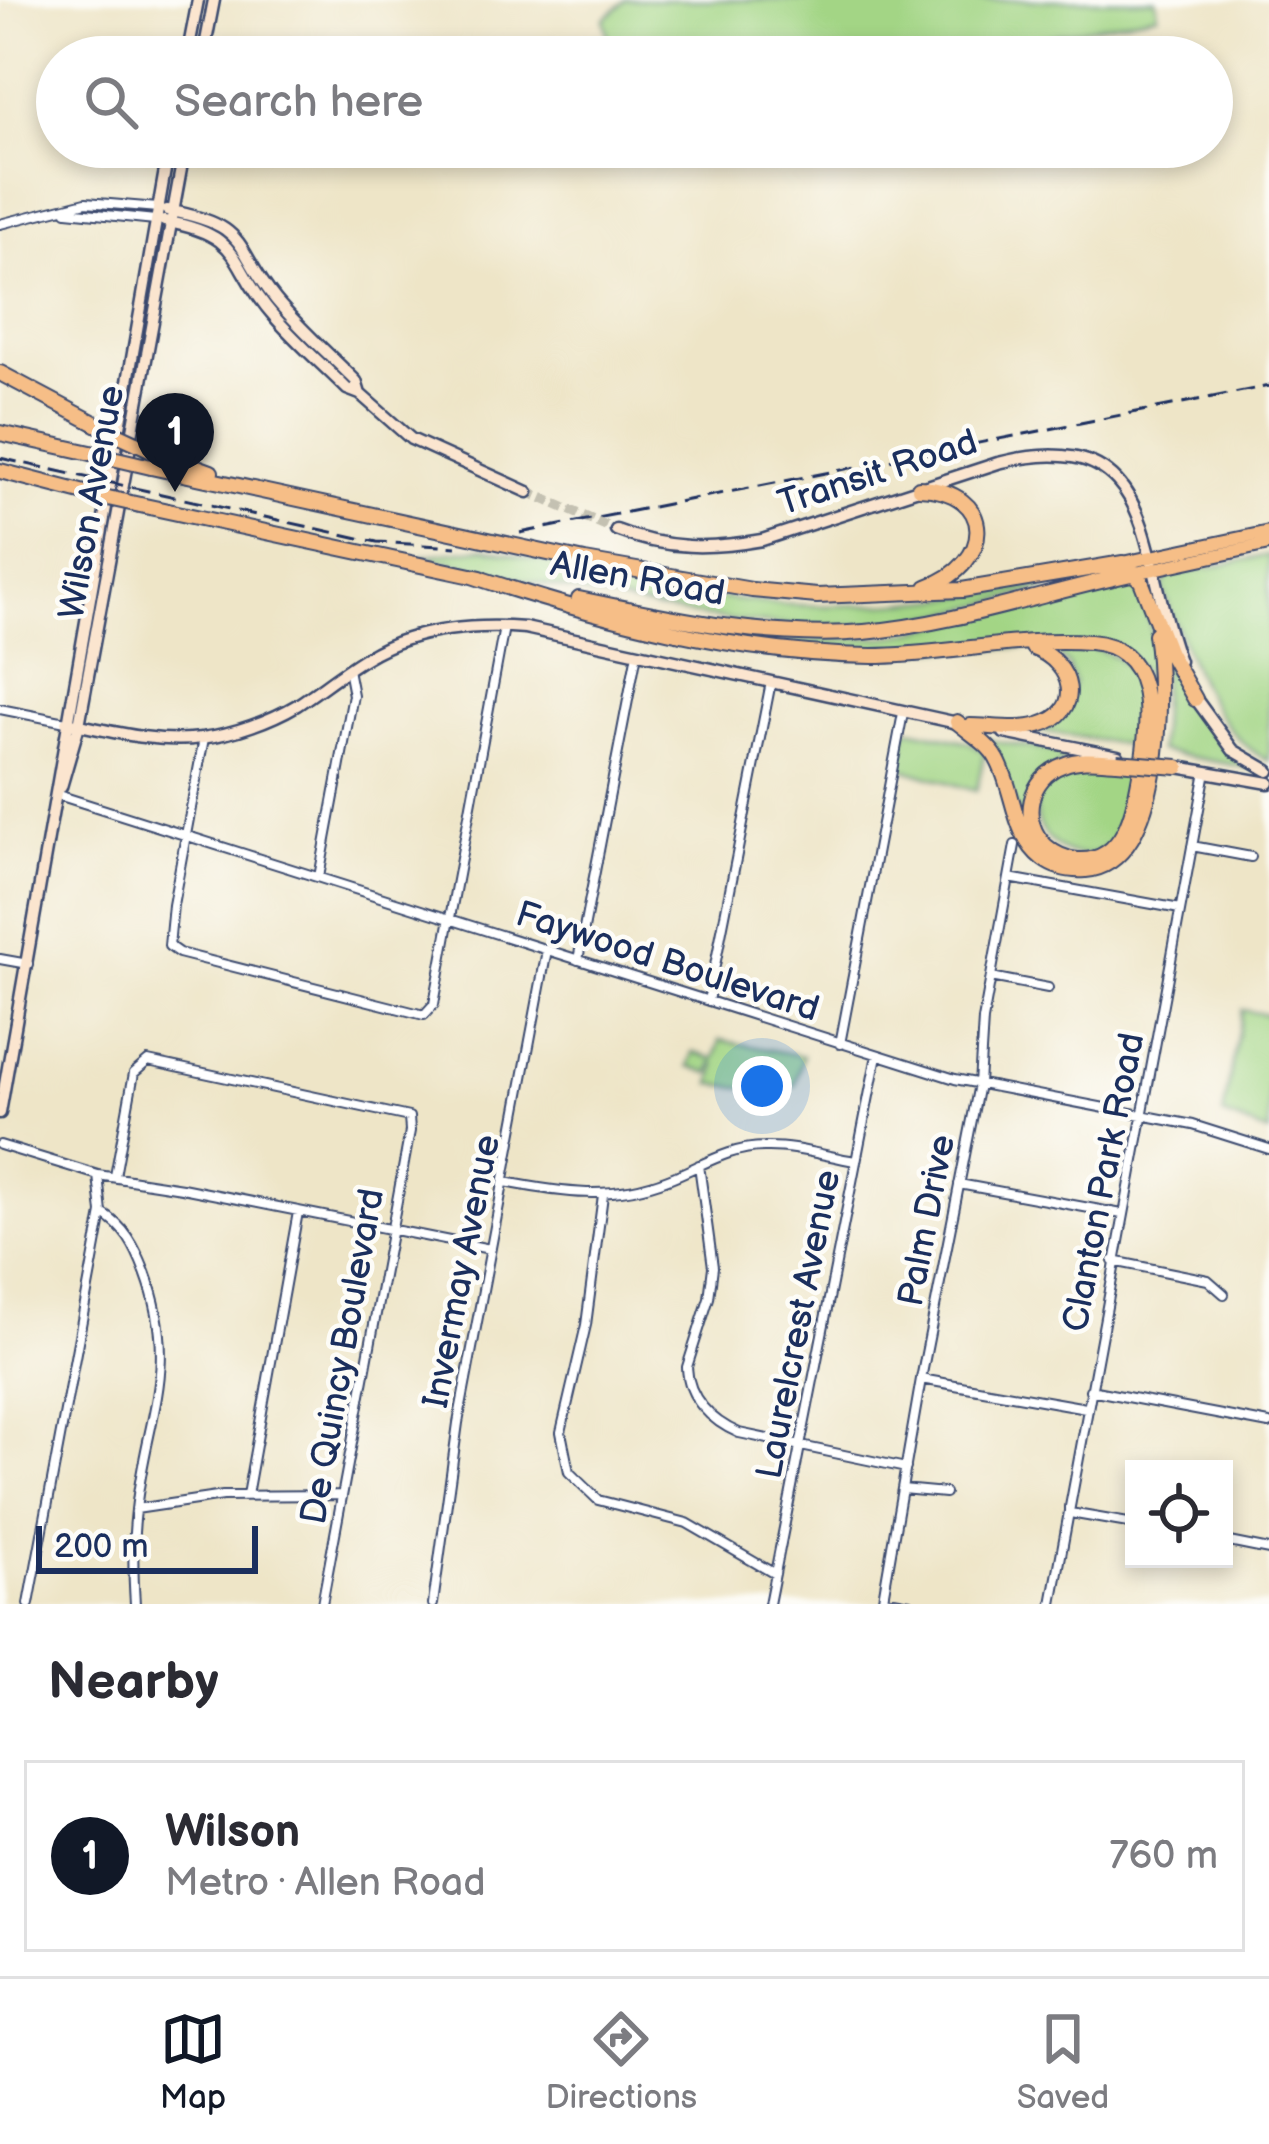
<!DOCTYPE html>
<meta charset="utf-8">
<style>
body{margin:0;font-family:"Balsamiq Sans",sans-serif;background:#f2f2f3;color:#2b2b33}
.controls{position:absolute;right:36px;bottom:36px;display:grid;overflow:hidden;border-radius:0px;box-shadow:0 6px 18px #0003}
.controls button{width:108px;height:108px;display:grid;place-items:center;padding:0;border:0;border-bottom:3px solid #e1e1e2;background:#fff;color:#2b2b33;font:60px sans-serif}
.scale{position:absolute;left:36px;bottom:30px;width:222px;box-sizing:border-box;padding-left:12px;border:6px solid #1b2f5e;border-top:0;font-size:33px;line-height:42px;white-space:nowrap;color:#1b2f5e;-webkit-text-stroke:9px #fdfcf7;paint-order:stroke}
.you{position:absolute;left:762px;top:1086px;width:42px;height:42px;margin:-30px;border:9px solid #fff;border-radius:50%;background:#1a73e8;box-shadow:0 0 0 18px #1a73e833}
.badge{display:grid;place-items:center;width:78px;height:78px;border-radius:50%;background:#111827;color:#fff;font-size:39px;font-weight:700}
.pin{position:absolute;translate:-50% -99px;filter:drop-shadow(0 3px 6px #0008)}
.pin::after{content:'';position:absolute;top:63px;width:42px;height:36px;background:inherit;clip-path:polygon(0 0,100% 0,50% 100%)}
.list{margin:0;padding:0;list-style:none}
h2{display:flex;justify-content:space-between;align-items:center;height:156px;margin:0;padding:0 48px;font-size:51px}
h2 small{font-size:39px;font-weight:400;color:#7c7c81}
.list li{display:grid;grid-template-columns:78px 1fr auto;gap:36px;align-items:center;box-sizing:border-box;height:192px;margin:0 24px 24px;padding:0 24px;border:3px solid #e1e1e2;border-radius:0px}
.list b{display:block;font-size:45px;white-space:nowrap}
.list p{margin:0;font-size:39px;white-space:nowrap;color:#7c7c81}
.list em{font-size:39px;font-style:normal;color:#7c7c81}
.icon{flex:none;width:66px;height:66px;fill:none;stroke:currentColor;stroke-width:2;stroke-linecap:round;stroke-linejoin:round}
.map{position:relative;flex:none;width:1269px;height:1604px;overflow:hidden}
.search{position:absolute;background:#fff;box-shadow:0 6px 18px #0003;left:36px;right:36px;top:36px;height:132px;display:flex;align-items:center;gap:30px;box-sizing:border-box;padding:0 42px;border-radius:66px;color:#7c7c81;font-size:45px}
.sheet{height:372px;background:#fff}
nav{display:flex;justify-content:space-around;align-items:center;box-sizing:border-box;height:168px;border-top:3px solid #e1e1e2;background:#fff;font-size:33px;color:#7c7c81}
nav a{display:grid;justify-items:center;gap:6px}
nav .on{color:#111827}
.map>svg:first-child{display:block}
</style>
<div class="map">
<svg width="1269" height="1604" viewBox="0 0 1269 1604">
<rect width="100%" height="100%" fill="#fdfcf7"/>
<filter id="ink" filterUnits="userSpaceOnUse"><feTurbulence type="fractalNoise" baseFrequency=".00833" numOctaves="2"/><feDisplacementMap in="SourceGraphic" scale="24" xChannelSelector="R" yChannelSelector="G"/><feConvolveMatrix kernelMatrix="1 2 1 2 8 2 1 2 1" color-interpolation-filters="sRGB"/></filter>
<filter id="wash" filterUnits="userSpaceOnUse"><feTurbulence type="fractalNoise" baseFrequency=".004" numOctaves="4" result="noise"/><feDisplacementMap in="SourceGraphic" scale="48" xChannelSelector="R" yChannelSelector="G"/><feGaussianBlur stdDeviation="2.7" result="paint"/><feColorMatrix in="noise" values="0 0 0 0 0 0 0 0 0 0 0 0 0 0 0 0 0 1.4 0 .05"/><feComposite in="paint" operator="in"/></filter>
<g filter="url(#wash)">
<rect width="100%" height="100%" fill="#eee5c7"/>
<!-- green -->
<path fill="#a3d585" stroke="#5f8272" stroke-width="3" d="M626 0H1156L1158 14 945 57H625L610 47 604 19Z
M484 548C577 568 671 595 765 603 858 611 950 600 1041 585L1043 589C977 606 913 624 845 626 702 630 559 586 421 556Z
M1269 555V761C1207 729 1187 648 1162 588L1168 576Z
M1133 580C1156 621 1157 665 1153 711L1144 672 1116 645 880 651 782 647 781 642 889 637Z
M1080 645C1147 659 1140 689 1140 747L1035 730 1054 724 1074 683 1068 665 1050 647Z
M1166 655C1187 699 1211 740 1249 768L1159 751 1163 657Z
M910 729 969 742 985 753 976 791 901 768 906 731Z
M983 739 1082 756 1060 761 1023 821Z
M1071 767H1105L1135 773C1131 794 1127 816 1115 836 1078 893 987 806 1071 767Z
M1242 1010 1269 1015V1133L1223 1115Z
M720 1040 803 1056 795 1086 763 1084 764 1073 749 1070 747 1088 712 1084 716 1064 713 1063 710 1073 689 1066 693 1052 715 1059Z"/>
</g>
<g filter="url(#ink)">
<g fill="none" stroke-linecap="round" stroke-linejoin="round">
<!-- secondary-tunnel -->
<path stroke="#c4c1b2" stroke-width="10" stroke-dasharray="10 5" stroke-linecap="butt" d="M528 492 616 530"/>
<defs>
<path id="street" d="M67 211 155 220
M0 224 86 202 158 208
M0 709 66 722
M204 738 173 905 169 946 179 953 424 1015 434 1004 504 627
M58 795 955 1079 1193 1125 1269 1149
M1192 846 1251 857
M319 877 353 695 348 669
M1009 878 1180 909
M0 959 28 964
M578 960 637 653
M991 977 1048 988
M708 1001 771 682
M840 1044 903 713
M0 1145 98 1175 182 1188 490 1249
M699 1165 713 1267 709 1298 687 1367C688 1398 711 1421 739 1433L906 1468
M115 1176 134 1073 148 1061 409 1117 410 1131 322 1604
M505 1182C562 1193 612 1201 668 1179 700 1167 729 1147 764 1147 794 1146 825 1156 855 1161
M959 1184 1122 1214
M603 1195 586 1325 561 1432 569 1472 598 1500 687 1523 775 1574
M102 1213C125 1227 135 1246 145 1272 181 1368 146 1416 136 1510 132 1541 133 1573 135 1604
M1113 1261 1208 1280 1224 1294
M921 1379 1086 1408
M1090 1390 1269 1424
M902 1489 945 1493
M247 1495 298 1212
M136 1509 223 1496 341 1495
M1070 1513 1134 1524
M1224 1541 1269 1550
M883 1599 910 1604
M29 1604 102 1213 98 1175
M433 1604 458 1423 547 950
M769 1604 877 1055
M882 1604 921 1379 979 1084 983 1020 1015 845
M1052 1604 1206 771"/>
<path id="secondary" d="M187 57 198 0
M203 57 214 0
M167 210C252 226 231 244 276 300 300 329 329 354 356 381L360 394
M164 221C247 236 227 263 273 315 295 341 322 364 347 389L360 394 411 439 528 492
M616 530C666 550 711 549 762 540L998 463C1161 422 1138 555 1179 661
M1193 695 1233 750 1269 771
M66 722C110 731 157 744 202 738 233 734 270 721 297 705 332 682 366 651 407 639 445 627 485 625 525 628L962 724
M1004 733 1118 756
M1178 767 1269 783
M61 787 79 725 185 147
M0 1113 169 147"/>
<path id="primary" d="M1123 563 1269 532
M1136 573 1269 544"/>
<path id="highway" d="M0 373 100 426
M0 433 91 453
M154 451 211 472
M151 467 585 561 752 590 817 596 962 590 1123 563 1141 581 1169 653 1195 699
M0 471 85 493
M919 488C997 491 994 564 927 587
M140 505 481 578
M472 576C599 618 737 655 872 656 944 656 1018 636 1090 642 1155 647 1150 717 1142 764 1135 800 1129 863 1078 860 1066 859 1055 854 1046 846 1019 821 1029 777 1063 765 1080 758 1099 761 1117 762
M579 599C670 618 771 640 864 632 956 624 1046 592 1136 573
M957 722C970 733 989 744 997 759 1015 791 1012 835 1043 859 1055 868 1071 871 1086 870 1165 863 1164 690 1155 634
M970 726C991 726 1019 731 1039 725 1085 712 1074 663 1033 648"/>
</defs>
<!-- street casing -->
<use href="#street" stroke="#3b4a6e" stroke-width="12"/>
<!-- secondary casing -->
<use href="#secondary" stroke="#3b4a6e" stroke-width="15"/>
<!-- primary casing -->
<use href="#primary" stroke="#3b4a6e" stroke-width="16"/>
<!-- highway casing -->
<use href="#highway" stroke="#3b4a6e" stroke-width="18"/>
<!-- street -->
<use href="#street" stroke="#fff" stroke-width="8"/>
<!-- secondary -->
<use href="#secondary" stroke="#fbe5cf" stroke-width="10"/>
<!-- primary -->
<use href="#primary" stroke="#f6be87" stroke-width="12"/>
<!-- highway -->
<use href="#highway" stroke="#f6be87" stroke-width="14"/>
<!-- rail -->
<path stroke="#1b2f5e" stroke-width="3" stroke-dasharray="18 9" stroke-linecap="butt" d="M0 458 377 542 456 547
M520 533 1269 386"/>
<defs>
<path id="highway-bridge" d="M100 426 154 451
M91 453 151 467
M85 493 140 505
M1117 762 1178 767"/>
</defs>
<!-- highway-bridge casing -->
<use href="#highway-bridge" stroke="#3b4a6e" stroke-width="18" stroke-linecap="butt"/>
<!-- highway-bridge -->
<use href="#highway-bridge" stroke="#f6be87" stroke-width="14"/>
</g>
</g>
<g text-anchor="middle" stroke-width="9" stroke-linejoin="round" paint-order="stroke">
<!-- street labels -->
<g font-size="36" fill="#1b2f5e" stroke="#fdfcf7">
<text transform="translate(877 471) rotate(-18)" y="13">Transit Road</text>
<text transform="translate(90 502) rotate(-80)" y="13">Wilson Avenue</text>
<text transform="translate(638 577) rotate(10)" y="13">Allen Road</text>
<text transform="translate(668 960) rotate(18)" y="13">Faywood Boulevard</text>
<text transform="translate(1102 1182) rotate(-79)" y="13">Clanton Park Road</text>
<text transform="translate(925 1220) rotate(-79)" y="13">Palm Drive</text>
<text transform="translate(460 1271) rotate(-79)" y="13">Invermay Avenue</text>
<text transform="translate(797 1324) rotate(-79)" y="13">Laurelcrest Avenue</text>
<text transform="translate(341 1356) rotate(-80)" y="13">De Quincy Boulevard</text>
</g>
</g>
</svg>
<div class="controls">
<button><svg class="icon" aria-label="locate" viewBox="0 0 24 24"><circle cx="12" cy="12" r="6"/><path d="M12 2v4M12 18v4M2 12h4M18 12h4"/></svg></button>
</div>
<div class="scale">200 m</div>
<div class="you"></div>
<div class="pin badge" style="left:175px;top:492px">1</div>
<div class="search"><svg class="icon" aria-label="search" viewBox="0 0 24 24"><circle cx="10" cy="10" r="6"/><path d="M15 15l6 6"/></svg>Search here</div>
</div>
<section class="sheet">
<h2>Nearby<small></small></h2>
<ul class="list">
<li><span class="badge">1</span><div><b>Wilson</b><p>Metro · Allen Road</p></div><em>760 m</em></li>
</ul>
</section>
<nav>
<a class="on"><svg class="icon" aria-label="map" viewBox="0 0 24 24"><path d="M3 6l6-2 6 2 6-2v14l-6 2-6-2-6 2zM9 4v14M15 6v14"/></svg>Map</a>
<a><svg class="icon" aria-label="directions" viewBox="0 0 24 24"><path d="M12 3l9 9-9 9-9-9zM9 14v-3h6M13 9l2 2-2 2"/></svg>Directions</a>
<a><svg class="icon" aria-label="saved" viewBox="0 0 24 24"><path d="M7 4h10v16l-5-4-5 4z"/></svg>Saved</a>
</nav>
